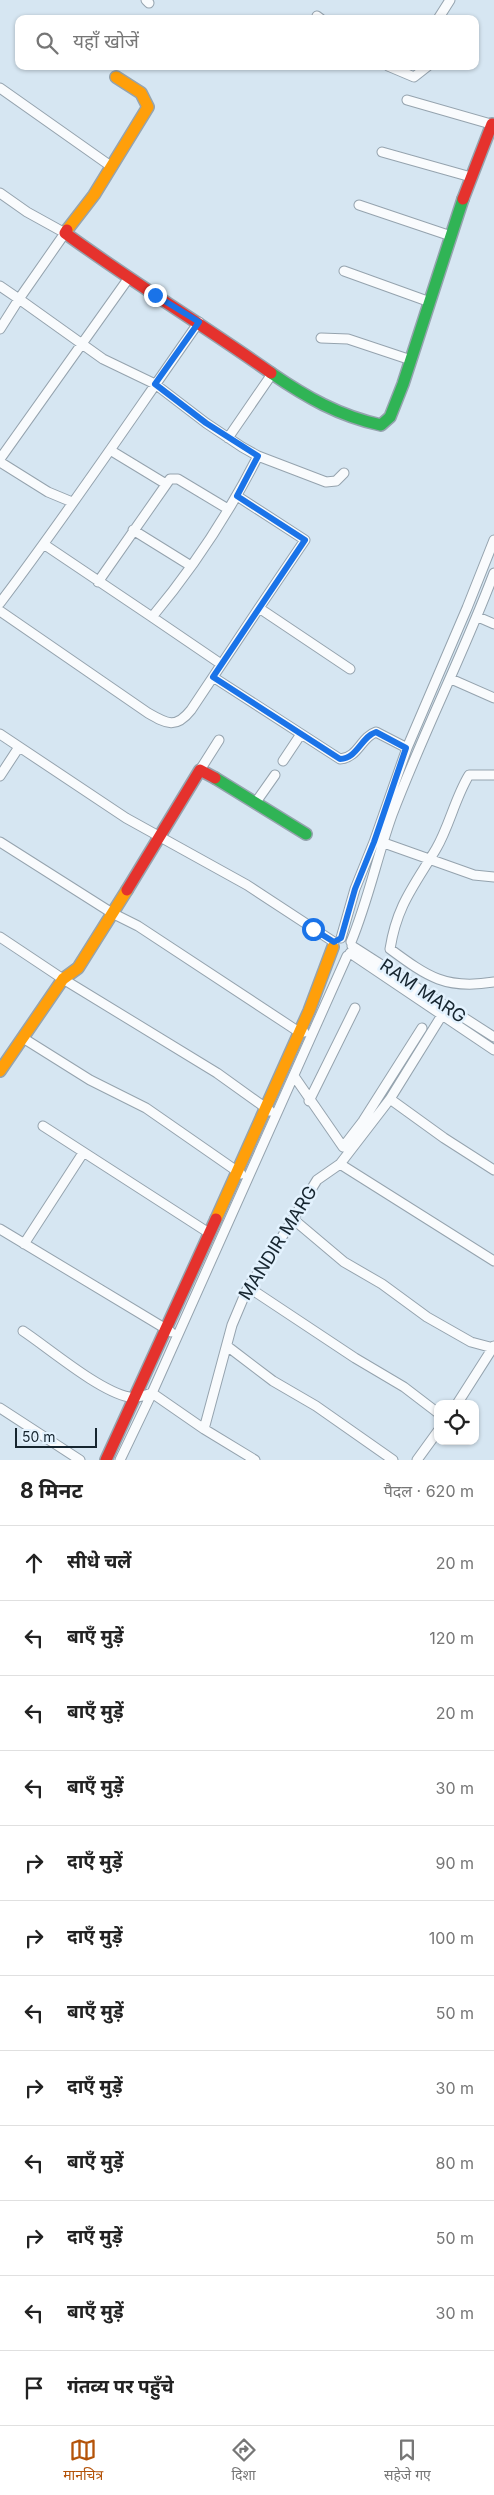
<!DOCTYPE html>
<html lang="hi">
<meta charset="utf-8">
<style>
body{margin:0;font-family:Inter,"Noto Sans Devanagari",sans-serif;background:#f2f2f2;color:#222}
.controls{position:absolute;right:15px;bottom:15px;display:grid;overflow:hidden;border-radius:10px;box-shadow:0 1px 4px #0004}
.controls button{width:45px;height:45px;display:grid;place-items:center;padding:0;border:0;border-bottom:1px solid #e0e0e0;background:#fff;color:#222;font:25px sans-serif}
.scale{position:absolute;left:15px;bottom:12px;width:82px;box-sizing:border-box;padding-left:5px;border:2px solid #16252f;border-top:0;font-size:14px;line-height:18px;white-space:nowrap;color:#16252f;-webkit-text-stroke:4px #e3f2fe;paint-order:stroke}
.stop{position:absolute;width:15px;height:15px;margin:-11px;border:4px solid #1a73e8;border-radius:50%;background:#fff}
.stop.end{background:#1a73e8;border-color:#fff;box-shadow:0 1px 5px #0008}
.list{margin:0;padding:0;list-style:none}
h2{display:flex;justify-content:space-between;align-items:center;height:65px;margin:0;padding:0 20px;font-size:21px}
h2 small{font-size:16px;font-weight:400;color:#767676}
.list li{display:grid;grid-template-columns:32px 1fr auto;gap:15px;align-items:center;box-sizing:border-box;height:75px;padding:0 20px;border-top:1px solid #e0e0e0}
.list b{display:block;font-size:19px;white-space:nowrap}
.list em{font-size:16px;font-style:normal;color:#767676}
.icon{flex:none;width:28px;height:28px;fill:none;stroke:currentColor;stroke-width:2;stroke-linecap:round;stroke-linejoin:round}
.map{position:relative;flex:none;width:494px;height:1460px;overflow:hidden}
.search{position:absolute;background:#fff;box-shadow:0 1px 4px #0004;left:15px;right:15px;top:15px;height:55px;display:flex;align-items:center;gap:12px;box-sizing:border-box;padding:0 18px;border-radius:10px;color:#767676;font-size:19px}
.sheet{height:965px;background:#fff}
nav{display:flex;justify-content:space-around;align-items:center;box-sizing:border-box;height:70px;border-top:1px solid #e0e0e0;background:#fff;font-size:14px;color:#767676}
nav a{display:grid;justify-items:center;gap:2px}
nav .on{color:#b45309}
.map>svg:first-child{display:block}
</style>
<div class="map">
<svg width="494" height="1460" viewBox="0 0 494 1460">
<rect width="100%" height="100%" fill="#d6e6f2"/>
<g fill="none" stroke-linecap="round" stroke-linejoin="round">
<defs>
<path id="street" d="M146 0 149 3
M317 16 321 19
M438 19 450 0
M388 66 414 77 428 66
M0 88 112 167
M407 100 494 125
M382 152 471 177
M0 193 27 212 65 233 19 299 103 359 155 384 206 423 242 447 258 456 326 482 336 481 344 473
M359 205 451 236
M344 271 430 302
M0 286 19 299 0 329
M321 338 348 339 411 360
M228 438 272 374
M110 450 166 484
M0 459 128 279
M0 462 48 492 72 502
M237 496 305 540 259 608
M133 530 191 566
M45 545 152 617C193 568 229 513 258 456
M98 582 170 479H178L228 509
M0 603C69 512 133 416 199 322
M0 611 148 713C167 724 176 729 191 710L259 608 350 669
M152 617 221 664
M478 617 494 624
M213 677 340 759C358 758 361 737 376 732L407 748
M451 679 494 698
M0 734 126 818 247 885 334 942
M283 761 301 734
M200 770 219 740
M494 775H469C455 798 449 827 436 849 414 886 397 905 390 949 428 977 446 990 494 982
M0 776 19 747
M256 802 275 775
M0 842 112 913 138 926 299 1032H304
M384 843 474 875 494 877
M0 937 63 979 217 1073 270 1111
M341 938 355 889 374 842 407 748 467 608 494 540
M351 942C368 901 377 857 392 815 423 733 463 655 494 573
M352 946 494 1037
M350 953 494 1050
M23 1038 90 1080 146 1108 241 1174
M294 1076 343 1147 363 1121 422 1028
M390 1099 444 1138 494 1170
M309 1101 355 1008
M43 1126 209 1233
M340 1164 494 1261
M293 1219 344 1262 382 1284 427 1317 471 1342 493 1348
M0 1229 171 1332
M24 1244 83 1153
M248 1287 355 1358 404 1387 438 1413
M23 1331C50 1349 99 1391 129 1397 137 1399 145 1395 152 1393L204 1429
M227 1346 273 1381 316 1406 393 1460
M457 1404 494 1346
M0 1408 80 1460
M120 1460 152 1393 347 956
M255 1460 204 1429 232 1325 248 1287 269 1258 317 1180 340 1164 390 1099 447 1007
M417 1460 438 1431"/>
<path id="fast" d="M271 373C306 397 339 416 381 425L390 417 403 384 463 199
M215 778 306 834"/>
<path id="slow" d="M67 230 94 195 148 107 141 93 116 77
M0 1071 63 979 78 968 127 890
M216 1219 309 1011 333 947"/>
<path id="jam" d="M463 199 492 124
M67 230 65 233C132 282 203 325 271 373
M127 890 200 770 215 778
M106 1460 216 1219"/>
</defs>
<!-- street casing -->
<use href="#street" stroke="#95a3ae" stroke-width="11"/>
<!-- fast casing -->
<use href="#fast" stroke="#95a3ae" stroke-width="14"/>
<!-- slow casing -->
<use href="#slow" stroke="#95a3ae" stroke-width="14"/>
<!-- jam casing -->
<use href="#jam" stroke="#95a3ae" stroke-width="14"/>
<!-- street -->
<use href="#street" stroke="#f9fbfd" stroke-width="9"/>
<!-- fast -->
<use href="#fast" stroke="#30b455" stroke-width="11"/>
<!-- slow -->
<use href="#slow" stroke="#ff9f0a" stroke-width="11"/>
<!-- jam -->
<use href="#jam" stroke="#e5322d" stroke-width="11"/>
</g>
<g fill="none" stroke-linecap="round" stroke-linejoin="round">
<!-- route -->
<path stroke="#1a73e8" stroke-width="6" d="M155 295 199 322 155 384 206 423 258 456 237 496 305 540 213 677 340 759C358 758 361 737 376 732L406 748 374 842 355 889 341 938 334 942 313 929"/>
</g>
<g text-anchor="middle" stroke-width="5" stroke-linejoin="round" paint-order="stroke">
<!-- street labels -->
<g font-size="18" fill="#16252f" stroke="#e3f2fe">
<text transform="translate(423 991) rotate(34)" y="6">RAM MARG</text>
<text transform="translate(278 1243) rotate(-58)" y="6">MANDIR MARG</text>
</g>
</g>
</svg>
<div class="controls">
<button><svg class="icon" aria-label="locate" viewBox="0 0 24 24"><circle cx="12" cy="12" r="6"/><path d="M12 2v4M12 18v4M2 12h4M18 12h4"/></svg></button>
</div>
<div class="scale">50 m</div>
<div class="stop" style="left:313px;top:929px"></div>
<div class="stop end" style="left:155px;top:295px"></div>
<div class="search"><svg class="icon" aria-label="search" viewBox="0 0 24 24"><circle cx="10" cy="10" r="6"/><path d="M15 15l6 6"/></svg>यहाँ खोजें</div>
</div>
<section class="sheet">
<h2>8 मिनट<small>पैदल · 620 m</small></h2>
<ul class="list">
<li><svg class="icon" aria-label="ahead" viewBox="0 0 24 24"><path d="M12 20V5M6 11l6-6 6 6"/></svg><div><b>सीधे चलें</b></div><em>20 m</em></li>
<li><svg class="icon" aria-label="left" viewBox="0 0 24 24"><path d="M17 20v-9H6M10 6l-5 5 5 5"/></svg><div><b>बाएँ मुड़ें</b></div><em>120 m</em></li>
<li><svg class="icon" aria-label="left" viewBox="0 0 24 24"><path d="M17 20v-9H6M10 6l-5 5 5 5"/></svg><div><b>बाएँ मुड़ें</b></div><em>20 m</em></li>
<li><svg class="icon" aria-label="left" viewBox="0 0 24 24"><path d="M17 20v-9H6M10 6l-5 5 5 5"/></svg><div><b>बाएँ मुड़ें</b></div><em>30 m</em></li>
<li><svg class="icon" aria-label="right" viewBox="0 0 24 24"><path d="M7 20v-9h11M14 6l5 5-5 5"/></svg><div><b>दाएँ मुड़ें</b></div><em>90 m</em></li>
<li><svg class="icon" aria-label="right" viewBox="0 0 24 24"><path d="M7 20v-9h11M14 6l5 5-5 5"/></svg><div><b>दाएँ मुड़ें</b></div><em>100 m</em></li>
<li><svg class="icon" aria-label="left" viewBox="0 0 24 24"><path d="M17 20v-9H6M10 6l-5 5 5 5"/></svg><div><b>बाएँ मुड़ें</b></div><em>50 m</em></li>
<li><svg class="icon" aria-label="right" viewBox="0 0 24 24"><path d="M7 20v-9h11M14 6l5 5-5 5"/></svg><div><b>दाएँ मुड़ें</b></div><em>30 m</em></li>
<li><svg class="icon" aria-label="left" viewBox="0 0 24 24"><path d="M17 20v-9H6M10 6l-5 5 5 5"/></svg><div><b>बाएँ मुड़ें</b></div><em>80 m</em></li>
<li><svg class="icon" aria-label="right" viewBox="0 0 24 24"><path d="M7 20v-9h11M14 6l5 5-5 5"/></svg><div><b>दाएँ मुड़ें</b></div><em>50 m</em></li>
<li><svg class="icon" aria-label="left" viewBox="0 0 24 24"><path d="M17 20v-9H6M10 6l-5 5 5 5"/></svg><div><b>बाएँ मुड़ें</b></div><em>30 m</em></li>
<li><svg class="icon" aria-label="arrive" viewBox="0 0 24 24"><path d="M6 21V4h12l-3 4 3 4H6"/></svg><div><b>गंतव्य पर पहुँचे</b></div></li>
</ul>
</section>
<nav>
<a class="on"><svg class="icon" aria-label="map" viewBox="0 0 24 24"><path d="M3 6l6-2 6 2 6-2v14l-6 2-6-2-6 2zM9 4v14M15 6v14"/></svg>मानचित्र</a>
<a><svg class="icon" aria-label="directions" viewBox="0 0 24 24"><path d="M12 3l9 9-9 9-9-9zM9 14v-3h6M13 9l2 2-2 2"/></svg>दिशा</a>
<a><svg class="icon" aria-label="saved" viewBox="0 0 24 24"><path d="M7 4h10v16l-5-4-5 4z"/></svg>सहेजे गए</a>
</nav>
